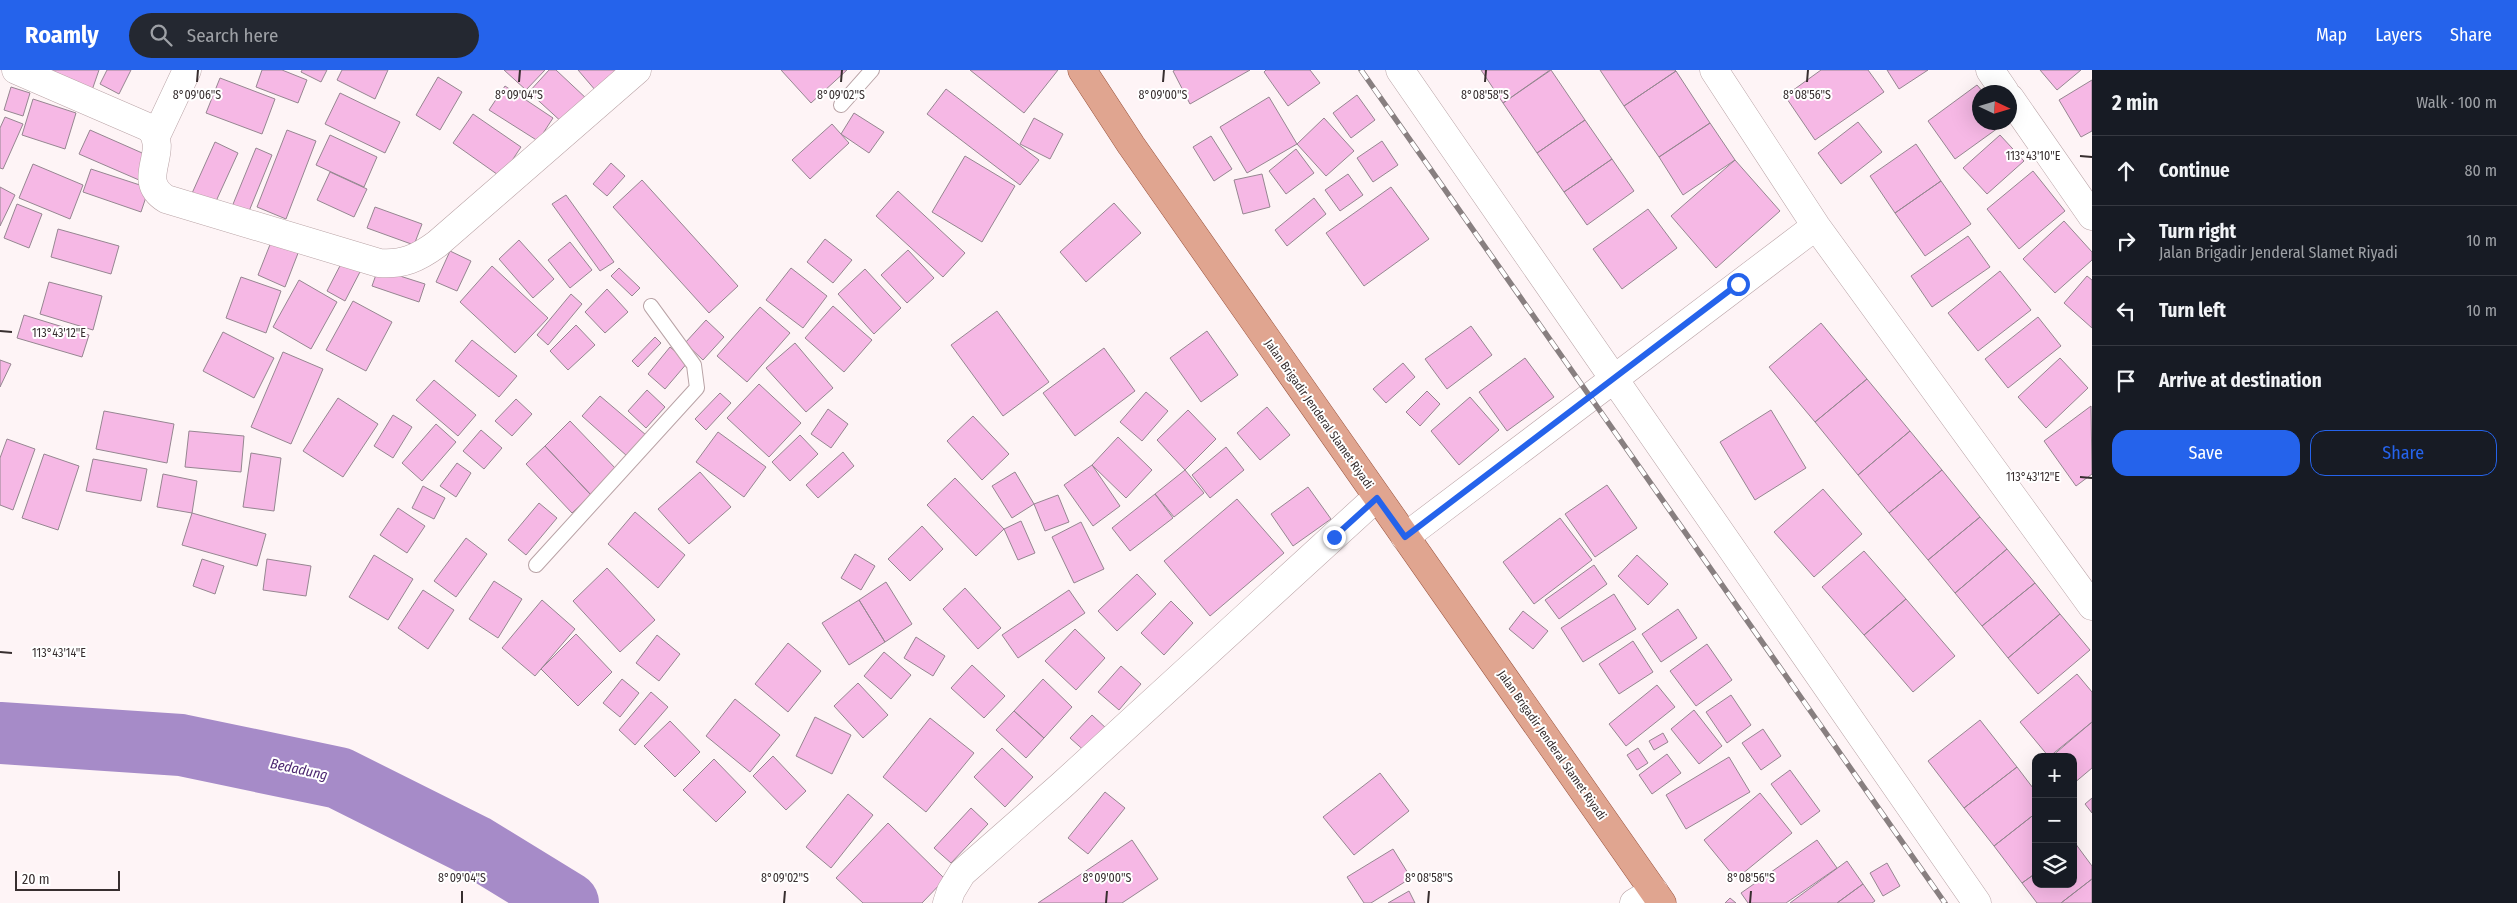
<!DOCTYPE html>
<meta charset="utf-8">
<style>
body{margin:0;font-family:"Fira Sans Condensed",sans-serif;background:#242831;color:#f1f3f6}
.controls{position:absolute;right:15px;bottom:15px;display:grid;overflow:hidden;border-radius:10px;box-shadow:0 5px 20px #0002}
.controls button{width:45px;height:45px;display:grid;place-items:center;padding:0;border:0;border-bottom:1px solid #363941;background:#171b24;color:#f1f3f6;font:25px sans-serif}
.compass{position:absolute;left:1972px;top:15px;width:45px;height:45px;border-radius:50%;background:#171b24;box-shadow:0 5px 20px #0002;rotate:94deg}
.scale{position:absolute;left:15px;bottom:12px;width:105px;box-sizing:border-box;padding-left:5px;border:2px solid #372e2f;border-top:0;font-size:14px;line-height:18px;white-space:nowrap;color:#372e2f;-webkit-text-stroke:4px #fff;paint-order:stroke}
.stop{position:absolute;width:15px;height:15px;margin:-11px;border:4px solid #2563eb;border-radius:50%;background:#fff}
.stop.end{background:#2563eb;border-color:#fff;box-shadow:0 1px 5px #0008}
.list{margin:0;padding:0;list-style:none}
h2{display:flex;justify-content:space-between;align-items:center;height:65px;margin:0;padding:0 20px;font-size:21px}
h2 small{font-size:16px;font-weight:400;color:#9ea1a6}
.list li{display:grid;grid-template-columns:32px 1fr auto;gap:15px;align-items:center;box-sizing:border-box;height:70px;padding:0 20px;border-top:1px solid #363941}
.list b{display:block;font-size:19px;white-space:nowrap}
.list p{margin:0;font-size:16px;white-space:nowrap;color:#9ea1a6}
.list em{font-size:16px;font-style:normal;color:#9ea1a6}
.actions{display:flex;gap:10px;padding:15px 20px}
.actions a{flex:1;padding:11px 0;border:1px solid #2563eb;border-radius:15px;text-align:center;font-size:18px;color:#2563eb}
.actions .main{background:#2563eb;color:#fff}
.icon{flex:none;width:28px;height:28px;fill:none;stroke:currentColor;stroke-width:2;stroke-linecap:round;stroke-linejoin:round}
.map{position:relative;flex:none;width:2092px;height:833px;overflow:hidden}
header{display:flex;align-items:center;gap:30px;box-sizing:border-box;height:70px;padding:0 25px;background:#2563eb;color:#fff}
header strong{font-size:24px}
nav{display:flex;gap:28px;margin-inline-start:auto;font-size:18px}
.search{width:350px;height:45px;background:#242831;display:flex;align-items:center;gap:12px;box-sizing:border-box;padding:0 18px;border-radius:28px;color:#9ea1a6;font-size:19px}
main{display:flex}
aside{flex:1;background:#171b24}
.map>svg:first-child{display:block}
</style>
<header>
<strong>Roamly</strong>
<div class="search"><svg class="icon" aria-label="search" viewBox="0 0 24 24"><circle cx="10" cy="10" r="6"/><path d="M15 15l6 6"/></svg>Search here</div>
<nav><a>Map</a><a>Layers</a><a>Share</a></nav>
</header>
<main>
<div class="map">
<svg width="2092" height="833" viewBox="0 0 2092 833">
<rect width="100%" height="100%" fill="#fef4f6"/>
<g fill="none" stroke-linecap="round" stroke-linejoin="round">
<!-- river -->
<path stroke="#a68bc8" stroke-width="62" d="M0 663 181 675 339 708 475 776 568 833"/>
</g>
<!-- building -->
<path fill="#f6b8e5" stroke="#968691" d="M48 0H99L90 26Z
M107 0H131L119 24 100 14Z
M262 0H282L307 10 298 33 256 17Z
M302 0H327L321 12 301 2Z
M342 0H388L375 29 337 10Z
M504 0H545L526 20Z
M549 0H556L588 30 565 55 529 22Z
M578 0H624L602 28Z
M781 0H847L811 33Z
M970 0H1058L1024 43Z
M1175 0H1250L1190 34 1173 1Z
M1266 0H1310L1320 13 1288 36 1264 2Z
M1481 0H1550L1503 33Z
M1551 0 1585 50 1537 83 1503 33Z
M1600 0H1675L1676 1 1624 36Z
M1821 0H1868L1884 22 1815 70 1785 26Z
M1887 0H1928L1899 19Z
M2040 0H2081L2057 20Z
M1676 1 1710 53 1659 87 1624 36Z
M438 7 462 22 440 60 416 45Z
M220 8 275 29 262 64 206 43Z
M2092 10V61L2081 67 2059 30Z
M1977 15 1983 22H1980V52L2005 53 1955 89 1928 51Z
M505 16 553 48 538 71 489 40Z
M11 17 30 23 23 46 4 40Z
M946 19 1039 90 1020 115 927 44Z
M340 23 400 52 385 83 325 54Z
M1357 25 1375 50 1351 68 1333 43Z
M1269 27 1297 74 1247 103 1220 57Z
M33 29 76 43 65 79 22 65Z
M854 43 884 62 869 83 841 64Z
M473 44 521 77 501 107 453 73Z
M5 47 23 54 3 99 0 98V58Z
M1034 48 1063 64 1050 89 1020 74Z
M1324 48 1354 81 1326 106 1297 74Z
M1585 50 1612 89 1564 122 1537 83Z
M1858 52 1882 82 1841 114 1818 83Z
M1710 53 1735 90 1683 125 1659 87Z
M832 54 849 73 810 109 792 90Z
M90 60 149 86 139 110 79 84Z
M287 60 316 71 286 149 257 137Z
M330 65 377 87 364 117 316 95Z
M2000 65 2024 91 1987 124 1963 98Z
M1211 66 1232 99 1214 111 1193 77Z
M1382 71 1398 95 1373 112 1357 88Z
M215 72 238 83 212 140 189 130Z
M1916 74 1941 111 1895 143 1870 106Z
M256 78 272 85 245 151 229 144Z
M1296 79 1314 103 1286 124 1269 101Z
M965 86 1015 116 982 172 932 142Z
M1612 89 1634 121 1587 155 1564 122Z
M1735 90 1780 141 1716 198 1671 146Z
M611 93 625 106 607 126 593 114Z
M33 94 83 115 70 149 19 128Z
M91 99 149 118 141 142 83 122Z
M2033 101 2065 141 2019 179 1987 139Z
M330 102 367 119 354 147 317 130Z
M1262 104 1270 137 1243 144 1234 110Z
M1348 104 1363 125 1340 141 1325 120Z
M642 110 738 216 709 243 613 137Z
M1941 111 1971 154 1925 186 1895 143Z
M0 117 15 125 0 156Z
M1391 117 1429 169 1364 216 1326 163Z
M898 121 965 183 943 207 876 146Z
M566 125 614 192 600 201 552 134Z
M1314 128 1326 144 1287 176 1275 160Z
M1114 133 1141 163 1086 212 1060 182Z
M17 134 42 144 29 178 4 168Z
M375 137 422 154 414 175 367 158Z
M1648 139 1677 178 1622 219 1593 179Z
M2064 151 2092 182V190L2055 223 2023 189Z
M58 159 119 176 111 204 51 187Z
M1968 166 1990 197 1932 237 1911 206Z
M273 167 300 178 285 217 258 205Z
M825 169 852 190 833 213 807 192Z
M519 170 554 209 533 228 499 189Z
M570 172 592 200 570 218 548 190Z
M908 180 934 208 907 233 881 205Z
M450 181 471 191 457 221 436 212Z
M344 188 362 198 345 231 327 221Z
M492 196 548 248 515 283 460 232Z
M619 198 640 218 632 226 611 206Z
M791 198 827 226 803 258 766 230Z
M378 199 425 214 419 232 372 216Z
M865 199 901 238 874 264 838 224Z
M2000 201 2031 240 1978 281 1948 243Z
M2087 206 2092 210V258L2064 233Z
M241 207 281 221 266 263 226 248Z
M299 210 337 232 311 279 273 257Z
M49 212 102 226 93 260 40 244Z
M607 219 628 242 605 263 585 242Z
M571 224 582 234 548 275 537 265Z
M353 231 392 252 366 301 326 280Z
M833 236 872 270 844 302 805 268Z
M760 237 790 263 747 312 717 286Z
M997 241 1049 312 1003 346 951 275Z
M24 245 89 265 82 287 17 268Z
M2038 247 2061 276 2008 318 1985 289Z
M706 250 724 267 703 290 685 273Z
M1821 253 1867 309 1815 352 1769 297Z
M576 255 595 275 568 300 550 281Z
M1471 256 1492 285 1447 319 1425 289Z
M1207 261 1238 305 1201 332 1170 288Z
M223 262 274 288 254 328 203 301Z
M655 267 661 273 638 297 632 291Z
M472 270 517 306 499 327 455 291Z
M795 273 833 318 806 342 766 298Z
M670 277 688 292 665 319 648 304Z
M1104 278 1135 321 1075 366 1043 323Z
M283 282 323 299 291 374 251 357Z
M1525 288 1554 327 1507 361 1479 322Z
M2060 288 2088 318 2046 358 2018 327Z
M0 290 11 294 0 317Z
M1403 293 1415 307 1386 333 1373 319Z
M1867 309 1910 361 1858 405 1815 352Z
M434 310 476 345 458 366 416 330Z
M759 314 801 353 769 387 727 348Z
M647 320 665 337 646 358 628 341Z
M1427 321 1440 334 1420 356 1406 342Z
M1146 322 1168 341 1142 371 1120 352Z
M720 323 731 333 706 360 695 349Z
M600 326 646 365 627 386 582 346Z
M1470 327 1499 360 1459 395 1431 361Z
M338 328 378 354 343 407 303 381Z
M516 329 532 344 512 366 495 351Z
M2091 336 2092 404 2076 416 2044 371Z
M1267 337 1290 365 1260 390 1237 363Z
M828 339 848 354 831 378 811 364Z
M1188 340 1216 369 1185 400 1157 370Z
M1771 340 1806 398 1755 430 1720 372Z
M104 341 174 354 167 393 96 379Z
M393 345 412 357 393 388 374 376Z
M973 346 1009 384 982 410 947 371Z
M570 351 617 400 591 425 545 376Z
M436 354 456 372 422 411 402 393Z
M481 360 502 378 484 399 463 381Z
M189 361 244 366 241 402 185 397Z
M1910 361 1942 400 1889 443 1858 405Z
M718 362 766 397 744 427 696 392Z
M800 365 818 384 790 411 772 392Z
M1118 367 1152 400 1126 428 1092 395Z
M7 369 35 379 13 440 0 435V388Z
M545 376 591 425 572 443 526 394Z
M1226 377 1244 400 1210 428 1192 405Z
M843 382 854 396 818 428 806 415Z
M251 383 281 388 274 441 243 437Z
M44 384 79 396 58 460 22 448Z
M93 389 147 399 141 431 86 421Z
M457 393 471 403 456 427 440 416Z
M1092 395 1120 436 1093 456 1064 415Z
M1185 400 1204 423 1174 447 1155 424Z
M1942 400 1980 447 1928 490 1889 443Z
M700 402 731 437 689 474 658 439Z
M1015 402 1034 434 1012 448 992 416Z
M163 404 197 411 192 443 157 437Z
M955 408 1004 459 976 486 927 435Z
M1607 415 1637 458 1595 487 1565 444Z
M423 416 445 428 434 449 412 438Z
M1308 417 1331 449 1293 476 1271 444Z
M1823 419 1862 464 1814 507 1774 462Z
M1155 424 1173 448 1130 481 1112 458Z
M1058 425 1069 452 1045 461 1034 434Z
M1237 429 1284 483 1210 546 1164 491Z
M539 433 557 448 526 485 508 470Z
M398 438 425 456 407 483 380 465Z
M635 442 685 485 658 518 608 474Z
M192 443 266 464 257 496 182 475Z
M1980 447 2007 479 1955 523 1928 490Z
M1560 448 1592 490 1534 534 1503 492Z
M1021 451 1035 483 1018 490 1004 459Z
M1081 452 1104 499 1074 513 1052 467Z
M922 456 943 479 910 511 888 489Z
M466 468 487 484 456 527 434 511Z
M2007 479 2035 513 1982 556 1955 523Z
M1864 481 1906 529 1864 565 1822 517Z
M855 484 875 496 861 520 841 508Z
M374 485 413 509 388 550 349 527Z
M1637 485 1668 514 1648 535 1618 506Z
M202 489 224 496 215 524 193 516Z
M267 489 311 496 306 526 263 520Z
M1594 495 1607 514 1559 549 1545 530Z
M607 498 655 550 620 582 573 531Z
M1137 504 1156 524 1117 561 1098 541Z
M494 511 522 529 498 568 469 549Z
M886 512 912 554 885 572 859 530Z
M2035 513 2060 544 2008 588 1982 556Z
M965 518 1001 558 978 579 943 539Z
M423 520 454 540 428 579 398 558Z
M1069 520 1085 543 1018 588 1002 565Z
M1614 524 1636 559 1583 592 1561 558Z
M1906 529 1955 586 1913 622 1864 565Z
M542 530 575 559 535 606 502 578Z
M859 530 885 572 849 595 822 553Z
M1171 531 1193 553 1164 585 1141 563Z
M1678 539 1697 568 1661 592 1642 564Z
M1523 541 1548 561 1533 579 1509 559Z
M2060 544 2090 580 2038 624 2008 588Z
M1075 559 1105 588 1076 620 1045 591Z
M576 564 612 602 578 636 541 599Z
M657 565 680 584 659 611 636 593Z
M916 567 945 586 933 606 904 588Z
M1633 571 1653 602 1619 624 1599 594Z
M788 573 821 601 788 642 755 614Z
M1707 574 1732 610 1696 636 1670 601Z
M884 582 911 605 891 629 864 606Z
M972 595 1005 626 984 648 951 618Z
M1121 596 1141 614 1119 640 1098 622Z
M2077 604 2092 622V652L2049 687 2020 652Z
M622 609 639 623 620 647 603 633Z
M1043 609 1072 637 1044 668 1014 641Z
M858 613 888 645 863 668 834 636Z
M1657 615 1675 637 1626 676 1609 654Z
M651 622 668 637 635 675 619 660Z
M1731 625 1751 655 1727 673 1706 642Z
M735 629 780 665 750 702 706 666Z
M1694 640 1722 676 1699 694 1671 659Z
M1014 641 1044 668 1026 688 996 660Z
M1092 645 1108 660 1087 683 1070 668Z
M815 647 851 665 832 704 796 686Z
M930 648 974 683 926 742 883 707Z
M1980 650 2017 697 1964 738 1928 691Z
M670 651 700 682 675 707 644 676Z
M2092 652V698L2073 714V687H2051Z
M1763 659 1781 686 1761 700 1742 673Z
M1663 663 1668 672 1654 680 1649 671Z
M1002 678 1033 707 1005 737 974 707Z
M1638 678 1648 693 1637 700 1627 685Z
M1667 684 1681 703 1652 724 1639 705Z
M773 686 806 721 786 740 753 706Z
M1729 687 1750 722 1686 759 1666 725Z
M714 689 746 722 716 752 683 720Z
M2017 697 2036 722V743L1994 776 1964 738Z
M1790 700 1820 741 1801 755 1771 714Z
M1380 703 1409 741 1354 785 1323 747Z
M1105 722 1125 738 1088 784 1068 768Z
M1760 723 1792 763 1736 809 1704 770Z
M848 724 873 745 831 798 806 777Z
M2092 728V743L2085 734Z
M971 738 988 754 951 793 934 778Z
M2036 743V803L2022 813 1994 776Z
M888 753 945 809 922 833H863L836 808Z
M1132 770 1158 809 1122 833H1038Z
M1817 770 1837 798 1786 833H1748L1741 823Z
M2075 773 2092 796V809L2061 833H2037L2022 813 2036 803V814H2073Z
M1393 779 1411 808 1371 833H1364L1347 807Z
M1847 791 1863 814 1837 833H1790Z
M1887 793 1900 816 1883 826 1870 803Z
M2092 809V833H2061Z
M1863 814 1875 831 1872 833H1837Z
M1409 821 1415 833H1388Z
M1730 828 1736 833H1725Z"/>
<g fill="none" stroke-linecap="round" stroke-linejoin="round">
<defs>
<path id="lane" d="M841 35 872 0
M536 495 697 318 694 295 651 236"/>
<path id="street" d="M16 0 150 58C171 82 134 109 166 129L379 193C403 195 418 188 437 174L637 0
M1400 0 1977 833
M1714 0 1816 156 2092 536
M1990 0 2005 22
M2010 28 2092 146
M156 66 187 0
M1405 467 1816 156
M947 833 951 821 962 803 1061 716 1377 427
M1634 833 1654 821"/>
<path id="primary" d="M1082 0 1131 75 1662 833"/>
</defs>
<!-- lane casing -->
<use href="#lane" stroke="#b9a3a6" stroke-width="16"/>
<!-- street casing -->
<use href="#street" stroke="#b9a3a6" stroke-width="29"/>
<!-- primary casing -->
<use href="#primary" stroke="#98543e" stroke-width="29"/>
<!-- lane -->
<use href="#lane" stroke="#fff" stroke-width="14"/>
<!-- street -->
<use href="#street" stroke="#fff" stroke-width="28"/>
<!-- primary -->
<use href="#primary" stroke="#e0a590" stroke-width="28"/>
<defs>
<path id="rail" d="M1361 0 1945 833"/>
</defs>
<!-- rail casing -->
<use href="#rail" stroke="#887f80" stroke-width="5.5"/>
<!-- rail -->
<use href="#rail" stroke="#fff" stroke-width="4" stroke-dasharray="11" stroke-linecap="butt"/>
</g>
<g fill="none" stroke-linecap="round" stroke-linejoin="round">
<!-- route -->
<path stroke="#2563eb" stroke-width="6" d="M1334 467 1377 428 1405 467 1738 214"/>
</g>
<!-- ticks -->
<path fill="none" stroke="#372e2f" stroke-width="2" d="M197 12 198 0M519 12 520 0M841 12 842 0M1163 12 1164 0M1485 12 1486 0M1807 12 1808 0M2080 86 2092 87M0 261 12 262M2080 407 2092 408M0 582 12 583M462 833V821M784 833 785 821M1106 833 1107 821M1428 833 1429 821M1750 833 1751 821"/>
<g text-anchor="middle" stroke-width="4" stroke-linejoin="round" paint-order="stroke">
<!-- street labels -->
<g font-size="12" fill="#372e2f" stroke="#fff">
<text transform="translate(1319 344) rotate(55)" y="4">Jalan Brigadir Jenderal Slamet Riyadi</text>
<text transform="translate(1552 675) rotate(55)" y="4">Jalan Brigadir Jenderal Slamet Riyadi</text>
</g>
<!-- water labels -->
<g font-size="14" font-style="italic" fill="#4c2770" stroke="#fff">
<text transform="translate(299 699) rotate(12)" y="5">Bedadung</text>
</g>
</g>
<g font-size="12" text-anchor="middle" fill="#372e2f" stroke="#fff" stroke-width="4" stroke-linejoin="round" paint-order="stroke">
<text x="197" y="29">8°09'06"S</text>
<text x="519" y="29">8°09'04"S</text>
<text x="841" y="29">8°09'02"S</text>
<text x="1163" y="29">8°09'00"S</text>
<text x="1485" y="29">8°08'58"S</text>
<text x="1807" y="29">8°08'56"S</text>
<text x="2033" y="90">113°43'10"E</text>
<text x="59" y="267">113°43'12"E</text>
<text x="2033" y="411">113°43'12"E</text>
<text x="59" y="587">113°43'14"E</text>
<text x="462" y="812">8°09'04"S</text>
<text x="785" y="812">8°09'02"S</text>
<text x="1107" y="812">8°09'00"S</text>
<text x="1429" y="812">8°08'58"S</text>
<text x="1751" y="812">8°08'56"S</text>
</g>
</svg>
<div class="controls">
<button>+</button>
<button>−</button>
<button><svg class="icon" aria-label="layers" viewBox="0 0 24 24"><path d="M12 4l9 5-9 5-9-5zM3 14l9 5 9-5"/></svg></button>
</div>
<svg class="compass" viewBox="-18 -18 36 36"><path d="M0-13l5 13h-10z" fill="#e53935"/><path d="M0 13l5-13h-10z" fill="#9ea1a6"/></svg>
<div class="scale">20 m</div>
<div class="stop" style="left:1738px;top:214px"></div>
<div class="stop end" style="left:1334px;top:467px"></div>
</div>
<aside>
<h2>2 min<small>Walk · 100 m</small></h2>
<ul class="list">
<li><svg class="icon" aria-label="ahead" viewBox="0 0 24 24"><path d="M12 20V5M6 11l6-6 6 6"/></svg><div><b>Continue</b></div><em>80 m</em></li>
<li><svg class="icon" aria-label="right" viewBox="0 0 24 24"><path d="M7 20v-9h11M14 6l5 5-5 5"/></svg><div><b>Turn right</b><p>Jalan Brigadir Jenderal Slamet Riyadi</p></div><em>10 m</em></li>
<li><svg class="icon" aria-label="left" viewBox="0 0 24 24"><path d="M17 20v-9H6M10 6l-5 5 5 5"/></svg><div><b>Turn left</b></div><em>10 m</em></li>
<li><svg class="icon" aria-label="arrive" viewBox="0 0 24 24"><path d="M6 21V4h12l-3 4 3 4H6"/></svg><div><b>Arrive at destination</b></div></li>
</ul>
<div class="actions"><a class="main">Save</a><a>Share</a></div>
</aside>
</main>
